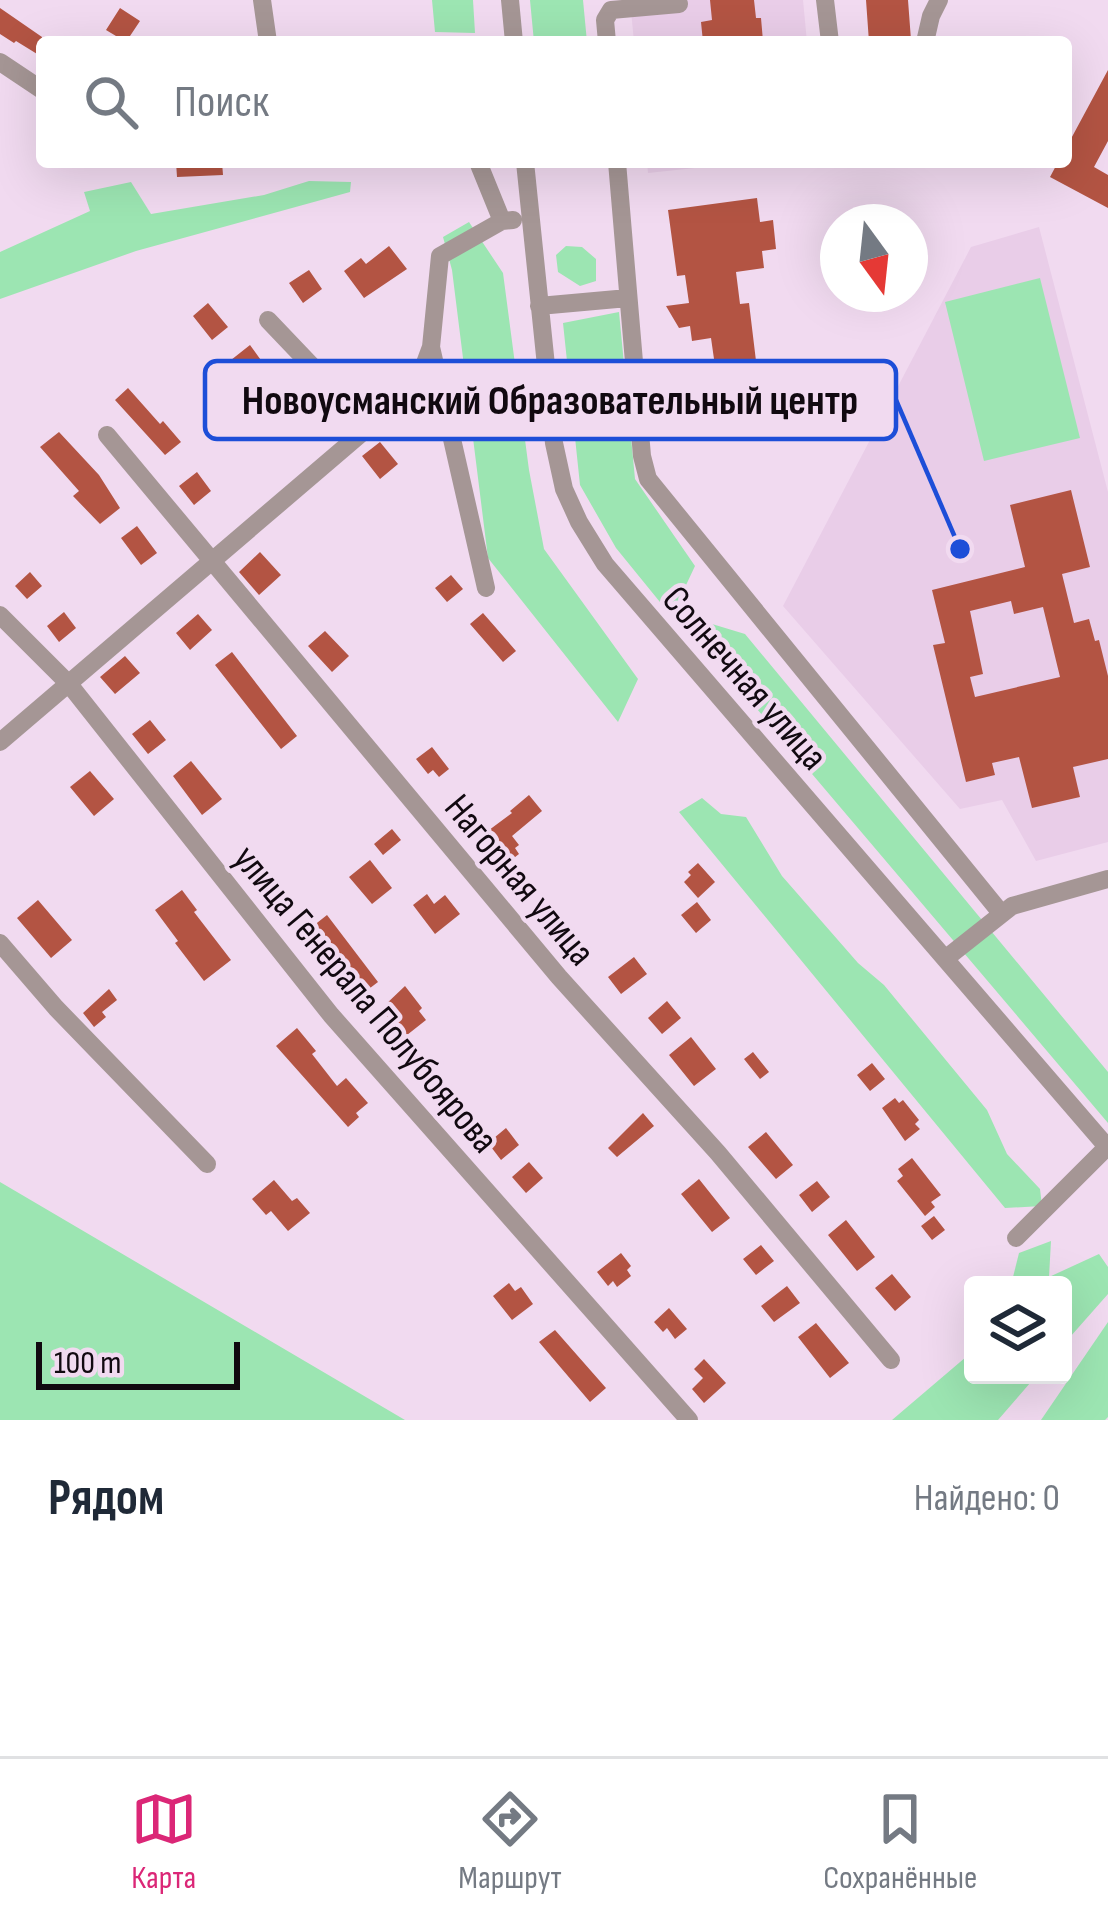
<!DOCTYPE html>
<html lang="ru">
<meta charset="utf-8">
<style>
body{margin:0;font-family:"Sofia Sans Condensed",sans-serif;background:#f6f6f7;color:#1f2937}
.controls{position:absolute;right:36px;bottom:36px;display:grid;overflow:hidden;border-radius:12px;box-shadow:0 12px 48px #0002}
.controls button{width:108px;height:108px;display:grid;place-items:center;padding:0;border:0;border-bottom:3px solid #e0e1e3;background:#fff;color:#1f2937;font:60px sans-serif}
.compass{position:absolute;left:820px;top:204px;width:108px;height:108px;border-radius:50%;background:#fff;box-shadow:0 12px 48px #0002;rotate:165deg}
.scale{position:absolute;left:36px;bottom:30px;width:204px;box-sizing:border-box;padding-left:12px;border:6px solid #110910;border-top:0;font-size:33px;line-height:42px;white-space:nowrap;color:#110910;-webkit-text-stroke:9px #f1daf0;paint-order:stroke}
.list{margin:0;padding:0;list-style:none}
h2{display:flex;justify-content:space-between;align-items:center;height:156px;margin:0;padding:0 48px;font-size:51px}
h2 small{font-size:39px;font-weight:400;color:#747a83}
.icon{flex:none;width:66px;height:66px;fill:none;stroke:currentColor;stroke-width:2;stroke-linecap:round;stroke-linejoin:round}
.map{position:relative;flex:none;width:1108px;height:1420px;overflow:hidden}
.search{position:absolute;background:#fff;box-shadow:0 12px 48px #0002;left:36px;right:36px;top:36px;height:132px;display:flex;align-items:center;gap:30px;box-sizing:border-box;padding:0 42px;border-radius:12px;color:#747a83;font-size:45px}
.sheet{height:336px;background:#fff}
nav{display:flex;justify-content:space-around;align-items:center;box-sizing:border-box;height:168px;border-top:3px solid #e0e1e3;background:#fff;font-size:33px;color:#747a83}
nav a{display:grid;justify-items:center;gap:6px}
nav .on{color:#db2777}
.map>svg:first-child{display:block}
</style>
<div class="map">
<svg width="1108" height="1420" viewBox="0 0 1108 1420">
<rect width="100%" height="100%" fill="#f1daf0"/>
<!-- built -->
<path fill="#e9cde8" d="M630 0H803L807 42H634Z
M647 162H751L648 173Z
M1039 227 1108 492V842L1036 861 1002 800 960 809 783 606 971 247Z"/>
<!-- green -->
<path fill="#9ce5b2" d="M432 0H473L475 33 435 32Z
M530 0H583L587 42H534Z
M309 181 351 182 350 192 136 251 0 299V252L90 211 84 192 131 182 151 214 264 195Z
M469 222 503 273 529 470 544 549 638 679 618 722 488 558 452 270 443 237Z
M566 246 582 247 596 259V281L580 286 558 272 556 255Z
M1040 278 1080 438 984 461 945 302Z
M619 312 635 479 695 566 679 600 664 607 616 548 580 485 563 323Z
M712 624 745 634 1108 1072V1123L712 656Z
M702 798 721 814 746 817 782 876 858 963 884 985 987 1110 1007 1154 1040 1189 1042 1206 1005 1208 679 812Z
M0 1182 405 1420H0Z
M1051 1241 1049 1277 1099 1254 1108 1267V1294L1063 1345V1285H1011L1019 1253Z
M1108 1322V1417L1105 1420H1041Z
M973 1351V1375H1037L998 1420H892Z"/>
<!-- building -->
<path fill="#b35443" fill-rule="evenodd" d="M710 0H754L756 18H761L763 41 703 42 701 22 712 20Z
M866 0H908L911 40 869 42Z
M0 8 42 37V57L16 41 14 43 0 34Z
M120 8 140 21 126 42 106 30Z
M1108 70V141L1094 167 1108 175V208L1050 177 1058 162H1066V148Z
M176 162H222L223 175 177 177Z
M757 198 760 222 773 220 776 249 762 251 764 268 736 272 740 304 749 303 756 361 715 366 711 338 692 341 690 326 679 328 666 306 689 303 685 275 677 276 668 210Z
M389 246 407 269 364 298 344 271 361 258 366 264Z
M309 270 322 289 303 303 289 283Z
M208 303 228 327 212 340 193 316Z
M250 345 263 363 244 378 231 360Z
M128 388 160 424 163 421 181 442 165 455 115 400Z
M59 432 99 475 120 508 100 524 73 496 79 491 40 447Z
M380 442 398 464 380 479 362 456Z
M197 472 211 491 194 505 179 486Z
M1071 490 1090 567 1062 574 1074 623 1089 619 1095 641 1099 640 1108 676V759L1073 767 1080 797 1032 808 1019 757 992 763 995 775 966 782 933 645 945 643 932 590 1025 567 1010 505ZM1011 601 1014 614 1043 607 1060 677 975 697 970 677 983 674 970 611Z
M137 526 157 553 141 565 121 538Z
M260 552 281 575 259 595 239 572Z
M30 572 42 586 27 599 15 586Z
M451 575 463 589 447 602 435 588Z
M64 612 76 628 59 642 47 626Z
M483 613 516 651 503 662 470 624Z
M198 614 212 630 190 650 176 633Z
M325 631 349 656 332 672 308 646Z
M232 652 297 736 281 749 215 665Z
M125 656 140 673 115 694 100 677Z
M150 720 166 740 148 754 132 734Z
M432 747 449 769 439 777 433 770 428 774 416 759Z
M191 761 222 799 202 815 173 776Z
M90 771 114 799 94 816 70 787Z
M529 795 542 811 512 836 519 845 515 848 519 854 510 861 507 856 500 862 481 836 512 813 510 811Z
M392 829 401 840 383 855 374 844Z
M370 860 392 888 372 904 349 877Z
M698 863 715 882 698 898 684 882 691 875 688 872Z
M182 890 197 910 194 912 231 960 204 981 175 943 178 941 155 910Z
M427 894 434 904 445 895 460 914 435 934 413 905Z
M38 900 72 940 51 958 17 918Z
M697 902 711 920 696 933 681 915Z
M327 915 378 982 353 1001 319 952 318 953 303 934Z
M634 957 647 974 621 994 608 977Z
M405 986 422 1008 419 1011 426 1020 407 1035 401 1027 398 1030 384 1013 388 1011 384 1006Z
M109 989 117 1000 102 1012 106 1017 94 1027 83 1013Z
M667 1001 681 1018 662 1034 648 1018Z
M297 1028 316 1051 312 1054 337 1086 346 1078 368 1103 356 1113 359 1117 348 1127 276 1046Z
M691 1037 716 1069 694 1086 669 1055Z
M753 1052 769 1072 760 1079 744 1059Z
M872 1063 885 1079 870 1091 857 1075Z
M895 1098 899 1103 903 1100 919 1120 915 1124 920 1129 905 1141 882 1108Z
M643 1113 654 1126 617 1157 608 1148Z
M506 1128 519 1145 501 1160 488 1143Z
M766 1132 793 1165 776 1179 748 1147Z
M912 1158 941 1195 931 1202 935 1207 925 1216 897 1181 903 1176 898 1169Z
M529 1162 543 1178 526 1193 512 1177Z
M699 1179 730 1218 712 1232 681 1194Z
M274 1180 292 1201 297 1198 310 1213 288 1231 271 1211 266 1215 252 1199Z
M817 1181 830 1197 812 1212 799 1195Z
M934 1216 945 1230 932 1240 921 1226Z
M846 1220 875 1257 857 1271 828 1235Z
M761 1245 774 1261 756 1275 743 1259Z
M621 1253 631 1266 627 1270 631 1276 617 1287 613 1281 608 1286 597 1272Z
M892 1274 911 1297 895 1311 875 1288Z
M509 1283 515 1291 521 1287 533 1304 512 1320 493 1296Z
M787 1286 800 1303 774 1322 761 1306Z
M669 1308 687 1329 675 1339 667 1328 663 1332 654 1322Z
M816 1323 849 1363 830 1378 798 1337Z
M555 1330 606 1388 590 1402 539 1342Z
M704 1359 726 1383 704 1403 692 1389 703 1378 694 1369Z"/>
<g fill="none" stroke-linecap="round" stroke-linejoin="round">
<!-- minor -->
<path stroke="#a59695" stroke-width="18" d="M262 0 268 42
M510 0 514 42
M825 0 830 42
M607 42 605 20 611 10 679 4
M925 42 931 16 939 0
M0 62 42 90
M478 162 502 221 513 220
M525 162 554 443 564 489 579 522 605 564 1108 1148
M617 162 642 456 648 479 1001 913
M539 306 628 298
M268 320 370 427
M431 347 486 588
M107 435 559 977 718 1153 891 1360
M0 615 69 684 331 1015 689 1420
M0 742 398 402 421 374 431 347 440 256 502 221
M0 943 56 1008 207 1164
M945 959 1012 906 1108 879
M1016 1238 1107 1147"/>
</g>
<g text-anchor="middle" stroke-width="9" stroke-linejoin="round" paint-order="stroke">
<!-- street labels -->
<g font-size="39" fill="#110910" stroke="#f1daf0">
<text transform="translate(746 677) rotate(49)" y="14">Солнечная улица</text>
<text transform="translate(521 879) rotate(50)" y="14">Нагорная улица</text>
<text transform="translate(367 998) rotate(50)" y="14">улица Генерала Полубоярова</text>
</g>
</g>
<!-- callouts -->
<path fill="none" stroke="#1d4ed8" stroke-width="4.5" d="M960 549L896 400"/>
<circle fill="#1d4ed8" stroke="#f1daf0" stroke-width="4.5" cx="960" cy="549" r="12"/>
<rect fill="#f1daf0" stroke="#1d4ed8" stroke-width="4.5" x="205" y="361" width="691" height="78" rx="12"/>
<g font-size="42" text-anchor="middle" font-weight="bold" fill="#110910">
<text x="550" y="414">Новоусманский Образовательный центр</text>
</g>
</svg>
<div class="controls">
<button><svg class="icon" aria-label="layers" viewBox="0 0 24 24"><path d="M12 4l9 5-9 5-9-5zM3 14l9 5 9-5"/></svg></button>
</div>
<svg class="compass" viewBox="-18 -18 36 36"><path d="M0-13l5 13h-10z" fill="#e53935"/><path d="M0 13l5-13h-10z" fill="#747a83"/></svg>
<div class="scale">100 m</div>
<div class="search"><svg class="icon" aria-label="search" viewBox="0 0 24 24"><circle cx="10" cy="10" r="6"/><path d="M15 15l6 6"/></svg>Поиск</div>
</div>
<section class="sheet">
<h2>Рядом<small>Найдено: 0</small></h2>
<ul class="list">
</ul>
</section>
<nav>
<a class="on"><svg class="icon" aria-label="map" viewBox="0 0 24 24"><path d="M3 6l6-2 6 2 6-2v14l-6 2-6-2-6 2zM9 4v14M15 6v14"/></svg>Карта</a>
<a><svg class="icon" aria-label="directions" viewBox="0 0 24 24"><path d="M12 3l9 9-9 9-9-9zM9 14v-3h6M13 9l2 2-2 2"/></svg>Маршрут</a>
<a><svg class="icon" aria-label="saved" viewBox="0 0 24 24"><path d="M7 4h10v16l-5-4-5 4z"/></svg>Сохранённые</a>
</nav>
